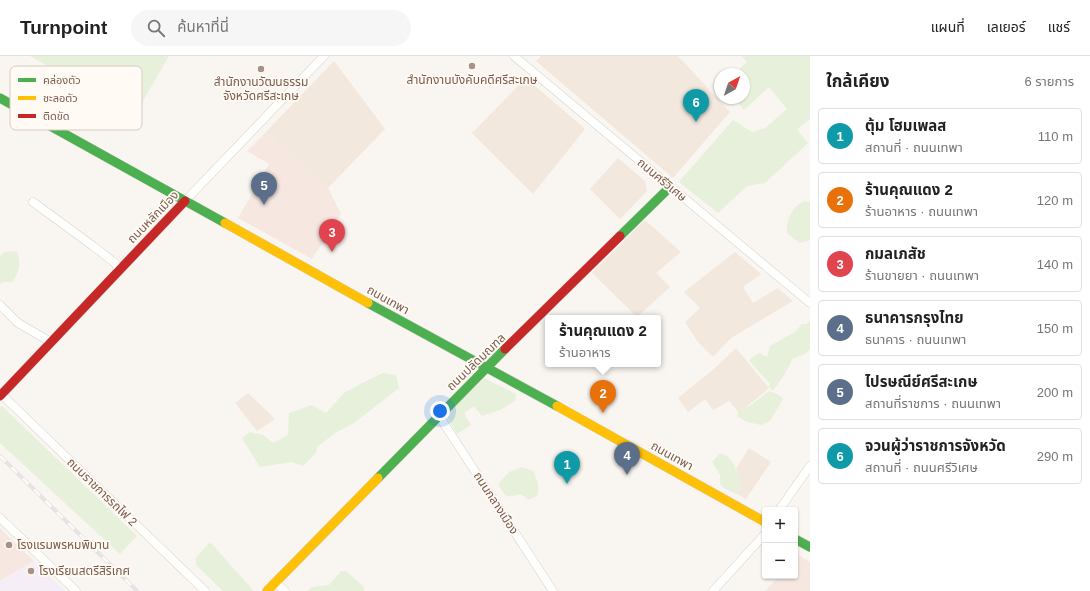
<!DOCTYPE html>
<html lang="th">
<meta charset="utf-8">
<style>
body{margin:0;font-family:Arial,"Noto Sans Thai",sans-serif;background:#f6f6f6;color:#222}
.controls{position:absolute;right:12px;bottom:12px;display:grid;overflow:hidden;border-radius:4px;box-shadow:0 1px 3px #0004}
.controls button{width:36px;height:36px;display:grid;place-items:center;padding:0;border:0;border-bottom:1px solid #e0e0e0;background:#fff;color:#222;font:20px sans-serif}
.compass{position:absolute;left:714px;top:12px;width:36px;height:36px;border-radius:50%;background:#fff;box-shadow:0 1px 3px #0004;rotate:40deg}
.you{position:absolute;left:440px;top:355px;width:14px;height:14px;margin:-10px;border:3px solid #fff;border-radius:50%;background:#1a73e8;box-shadow:0 0 0 6px #1a73e833}
.badge{display:grid;place-items:center;width:26px;height:26px;border-radius:50%;background:#5d544f;color:#fff;font-size:13px;font-weight:700}
.pin{position:absolute;translate:-50% -33px;filter:drop-shadow(0 1px 2px #0008)}
.pin::after{content:'';position:absolute;top:21px;width:14px;height:12px;background:inherit;clip-path:polygon(0 0,100% 0,50% 100%)}
.popup{position:absolute;left:545px;top:259px;width:116px;height:52px;box-sizing:border-box;display:grid;place-content:center;border-radius:4px;background:#fff;filter:drop-shadow(0 1px 3px #0005);font-size:13px;white-space:nowrap;color:#767676}
.popup b{font-size:15px;color:#222}
.popup::after{content:'';position:absolute;left:50%;top:100%;margin-left:-8px;border:8px solid transparent;border-top-color:#fff}
.list{margin:0;padding:0;list-style:none}
h2{display:flex;justify-content:space-between;align-items:center;height:52px;margin:0;padding:0 16px;font-size:17px}
h2 small{font-size:13px;font-weight:400;color:#767676}
.list li{display:grid;grid-template-columns:26px 1fr auto;gap:12px;align-items:center;box-sizing:border-box;height:56px;margin:0 8px 8px;padding:0 8px;border:1px solid #e0e0e0;border-radius:4px}
.list b{display:block;font-size:15px;white-space:nowrap}
.list p{margin:0;font-size:13px;white-space:nowrap;color:#767676}
.list em{font-size:13px;font-style:normal;color:#767676}
.icon{flex:none;width:22px;height:22px;fill:none;stroke:currentColor;stroke-width:2;stroke-linecap:round;stroke-linejoin:round}
.map{position:relative;flex:none;width:810px;height:535px;overflow:hidden}
header{display:flex;align-items:center;gap:24px;box-sizing:border-box;height:56px;padding:0 20px;background:#fff;border-bottom:1px solid #e0e0e0}
header strong{font-size:19px}
nav{display:flex;gap:22px;margin-inline-start:auto;font-size:14px}
.search{width:280px;height:36px;background:#f6f6f6;display:flex;align-items:center;gap:10px;box-sizing:border-box;padding:0 14px;border-radius:22px;color:#767676;font-size:15px}
main{display:flex}
aside{flex:1;background:#fff}
.map>svg:first-child{display:block}
</style>
<header>
<strong>Turnpoint</strong>
<div class="search"><svg class="icon" aria-label="search" viewBox="0 0 24 24"><circle cx="10" cy="10" r="6"/><path d="M15 15l6 6"/></svg>ค้นหาที่นี่</div>
<nav><a>แผนที่</a><a>เลเยอร์</a><a>แชร์</a></nav>
</header>
<main>
<div class="map">
<svg width="810" height="535" viewBox="0 0 810 535">
<rect width="100%" height="100%" fill="#f9f5f0"/>
<!-- residential -->
<path fill="#f2e8de" d="M541 0H678L730 56 673 122 536 5Z
M334 5 385 73 328 132 266 76Z
M526 22 585 73 533 138 472 77Z
M618 102 645 125 647 135 620 163 590 133Z
M645 164 681 196 656 217 670 231 637 261 592 217Z
M735 196 761 218 743 231 753 247 778 232 793 245 731 282 713 301 698 286 685 266 700 252 684 236Z
M736 292 769 332 739 357 729 345 713 354 705 343 688 356 678 342 714 313Z
M248 337 275 363 257 375 235 347Z
M749 392 771 406 746 443 725 431Z"/>
<!-- commercial -->
<path fill="#f6e8e1" d="M266 76 328 132 341 158 312 203 238 162 269 108 247 95Z
M0 472 34 505 0 525Z
M799 499 810 506V535H765L779 520H795V503Z"/>
<!-- education -->
<path fill="#f6eef6" d="M34 505 65 535H0V525Z"/>
<!-- green -->
<path fill="#e7f0db" d="M30 0H169L135 59Z
M742 0H810V63L797 73 808 87 765 127 747 130 718 157 679 126 733 64 752 76 765 72 787 53 769 31 744 54 734 42H744V18H734L747 6Z
M804 145 810 146V184L799 187 787 177C786 164 792 151 804 145Z
M17 195C21 208 20 215 12 226H3L0 228V200L5 196Z
M810 264V293L805 298 792 303C791 309 777 331 772 335L769 330 770 328 749 304 759 297 767 301 770 290 795 276 802 268H807Z
M383 317 396 319 399 332 354 367 335 377 317 391 316 397 303 410 292 406 260 411 243 384V381L250 376 263 379 273 387 288 379 289 357 312 349 326 357 344 337 362 327Z
M484 322 516 338 515 345 500 354 482 360 474 350 465 356V359L471 369 457 378 448 362V357Z
M769 335 779 339 783 343 770 365 761 369 747 366 737 360 740 353 750 350Z
M2 350 137 480 120 498 0 387V352Z
M720 397 728 401 734 409 739 421 740 429 736 438 724 432 720 427V419L712 406Z
M522 411 533 415C537 422 540 432 537 440L528 444 521 438C506 442 506 442 498 428L509 416Z
M210 486 253 534V535H223L196 509V502Z
M341 515H346L364 531V535H307L312 531 329 529Z"/>
<g fill="none" stroke-linecap="round" stroke-linejoin="round">
<defs>
<path id="street" d="M514 0 810 247
M185 145 324 0
M33 146 93 190 115 207 119 215
M0 249 18 267 51 286
M0 337 205 535
M439 360 553 535
M779 454 810 410
M0 462 76 535
M275 526 285 535
M713 535 765 478"/>
<path id="fast" d="M0 42 225 167
M620 180 670 131
M368 247 557 350
M378 422 505 293
M795 483 810 491"/>
<path id="slow" d="M225 167 368 247
M557 350 765 466
M267 535 378 422"/>
<path id="jam" d="M505 293 620 180
M0 340 185 145"/>
</defs>
<!-- street casing -->
<use href="#street" stroke="#d7d1cb" stroke-width="9"/>
<!-- fast casing -->
<use href="#fast" stroke="#d9d2cb" stroke-width="10"/>
<!-- slow casing -->
<use href="#slow" stroke="#d9d2cb" stroke-width="10"/>
<!-- jam casing -->
<use href="#jam" stroke="#d9d2cb" stroke-width="10"/>
<!-- street -->
<use href="#street" stroke="#fefefd" stroke-width="8"/>
<!-- fast -->
<use href="#fast" stroke="#4caf50" stroke-width="9"/>
<!-- slow -->
<use href="#slow" stroke="#ffc107" stroke-width="9"/>
<!-- jam -->
<use href="#jam" stroke="#c62828" stroke-width="9"/>
<defs>
<path id="rail" d="M0 400 137 535"/>
</defs>
<!-- rail casing -->
<use href="#rail" stroke="#e6e3e7" stroke-width="4"/>
<!-- rail -->
<use href="#rail" stroke="#fffaf3" stroke-width="2.5" stroke-dasharray="8" stroke-linecap="butt"/>
</g>
<!-- markers -->
<g fill="#a69286" stroke="#fffaf3" stroke-width="1.5">
<circle cx="472" cy="10" r="4"/>
<circle cx="261" cy="13" r="4"/>
<circle cx="9" cy="489" r="4"/>
<circle cx="31" cy="515" r="4"/>
</g>
<g text-anchor="middle" stroke-width="3.5" stroke-linejoin="round" paint-order="stroke">
<!-- poi labels -->
<g font-size="12" fill="#7a5c4d" stroke="#fffaf3">
<text x="472" y="28">สำนักงานบังคับคดีศรีสะเกษ</text>
<text x="261" y="30">สำนักงานวัฒนธรรม<tspan x="261" dy="14">จังหวัดศรีสะเกษ</tspan></text>
<text x="17" y="493" text-anchor="start">โรงแรมพรหมพิมาน</text>
<text x="39" y="519" text-anchor="start">โรงเรียนสตรีสิริเกศ</text>
</g>
<!-- street labels -->
<g font-size="12" fill="#7a5c4d" stroke="#fffaf3">
<text transform="translate(662 124) rotate(40)" y="4">ถนนศรีวิเศษ</text>
<text transform="translate(153 161) rotate(-46)" y="4">ถนนหลักเมือง</text>
<text transform="translate(388 244) rotate(29)" y="4">ถนนเทพา</text>
<text transform="translate(476 306) rotate(-44)" y="4">ถนนปลัดมณฑล</text>
<text transform="translate(672 400) rotate(29)" y="4">ถนนเทพา</text>
<text transform="translate(102 436) rotate(44)" y="4">ถนนราชการรถไฟ 2</text>
<text transform="translate(496 447) rotate(57)" y="4">ถนนกลางเมือง</text>
</g>
</g>
<!-- legend -->
<rect x="10" y="10" width="132" height="64" rx="6" fill="#fffaf3" stroke="#d7cbc1" stroke-width="1"/>
<rect x="18" y="22" width="18" height="4" fill="#4caf50"/>
<rect x="18" y="40" width="18" height="4" fill="#ffc107"/>
<rect x="18" y="58" width="18" height="4" fill="#c62828"/>
<g font-size="11" fill="#7a5c4d">
<text x="43" y="28">คล่องตัว</text>
<text x="43" y="46">ชะลอตัว</text>
<text x="43" y="64">ติดขัด</text>
</g>
</svg>
<div class="controls">
<button>+</button>
<button>−</button>
</div>
<svg class="compass" viewBox="-18 -18 36 36"><path d="M0-13l5 13h-10z" fill="#e53935"/><path d="M0 13l5-13h-10z" fill="#767676"/></svg>
<div class="you"></div>
<div class="pin badge" style="left:567px;top:428px;background:#0f9aa8">1</div>
<div class="pin badge" style="left:603px;top:357px;background:#e8710a">2</div>
<div class="popup"><b>ร้านคุณแดง 2</b>ร้านอาหาร</div>
<div class="pin badge" style="left:332px;top:196px;background:#e0444e">3</div>
<div class="pin badge" style="left:627px;top:419px;background:#5c6f8a">4</div>
<div class="pin badge" style="left:264px;top:149px;background:#5c6f8a">5</div>
<div class="pin badge" style="left:696px;top:66px;background:#0f9aa8">6</div>
</div>
<aside>
<h2>ใกล้เคียง<small>6 รายการ</small></h2>
<ul class="list">
<li><span class="badge" style="background:#0f9aa8">1</span><div><b>ตุ้ม โฮมเพลส</b><p>สถานที่ · ถนนเทพา</p></div><em>110 m</em></li>
<li><span class="badge" style="background:#e8710a">2</span><div><b>ร้านคุณแดง 2</b><p>ร้านอาหาร · ถนนเทพา</p></div><em>120 m</em></li>
<li><span class="badge" style="background:#e0444e">3</span><div><b>กมลเภสัช</b><p>ร้านขายยา · ถนนเทพา</p></div><em>140 m</em></li>
<li><span class="badge" style="background:#5c6f8a">4</span><div><b>ธนาคารกรุงไทย</b><p>ธนาคาร · ถนนเทพา</p></div><em>150 m</em></li>
<li><span class="badge" style="background:#5c6f8a">5</span><div><b>ไปรษณีย์ศรีสะเกษ</b><p>สถานที่ราชการ · ถนนเทพา</p></div><em>200 m</em></li>
<li><span class="badge" style="background:#0f9aa8">6</span><div><b>จวนผู้ว่าราชการจังหวัด</b><p>สถานที่ · ถนนศรีวิเศษ</p></div><em>290 m</em></li>
</ul>
</aside>
</main>
